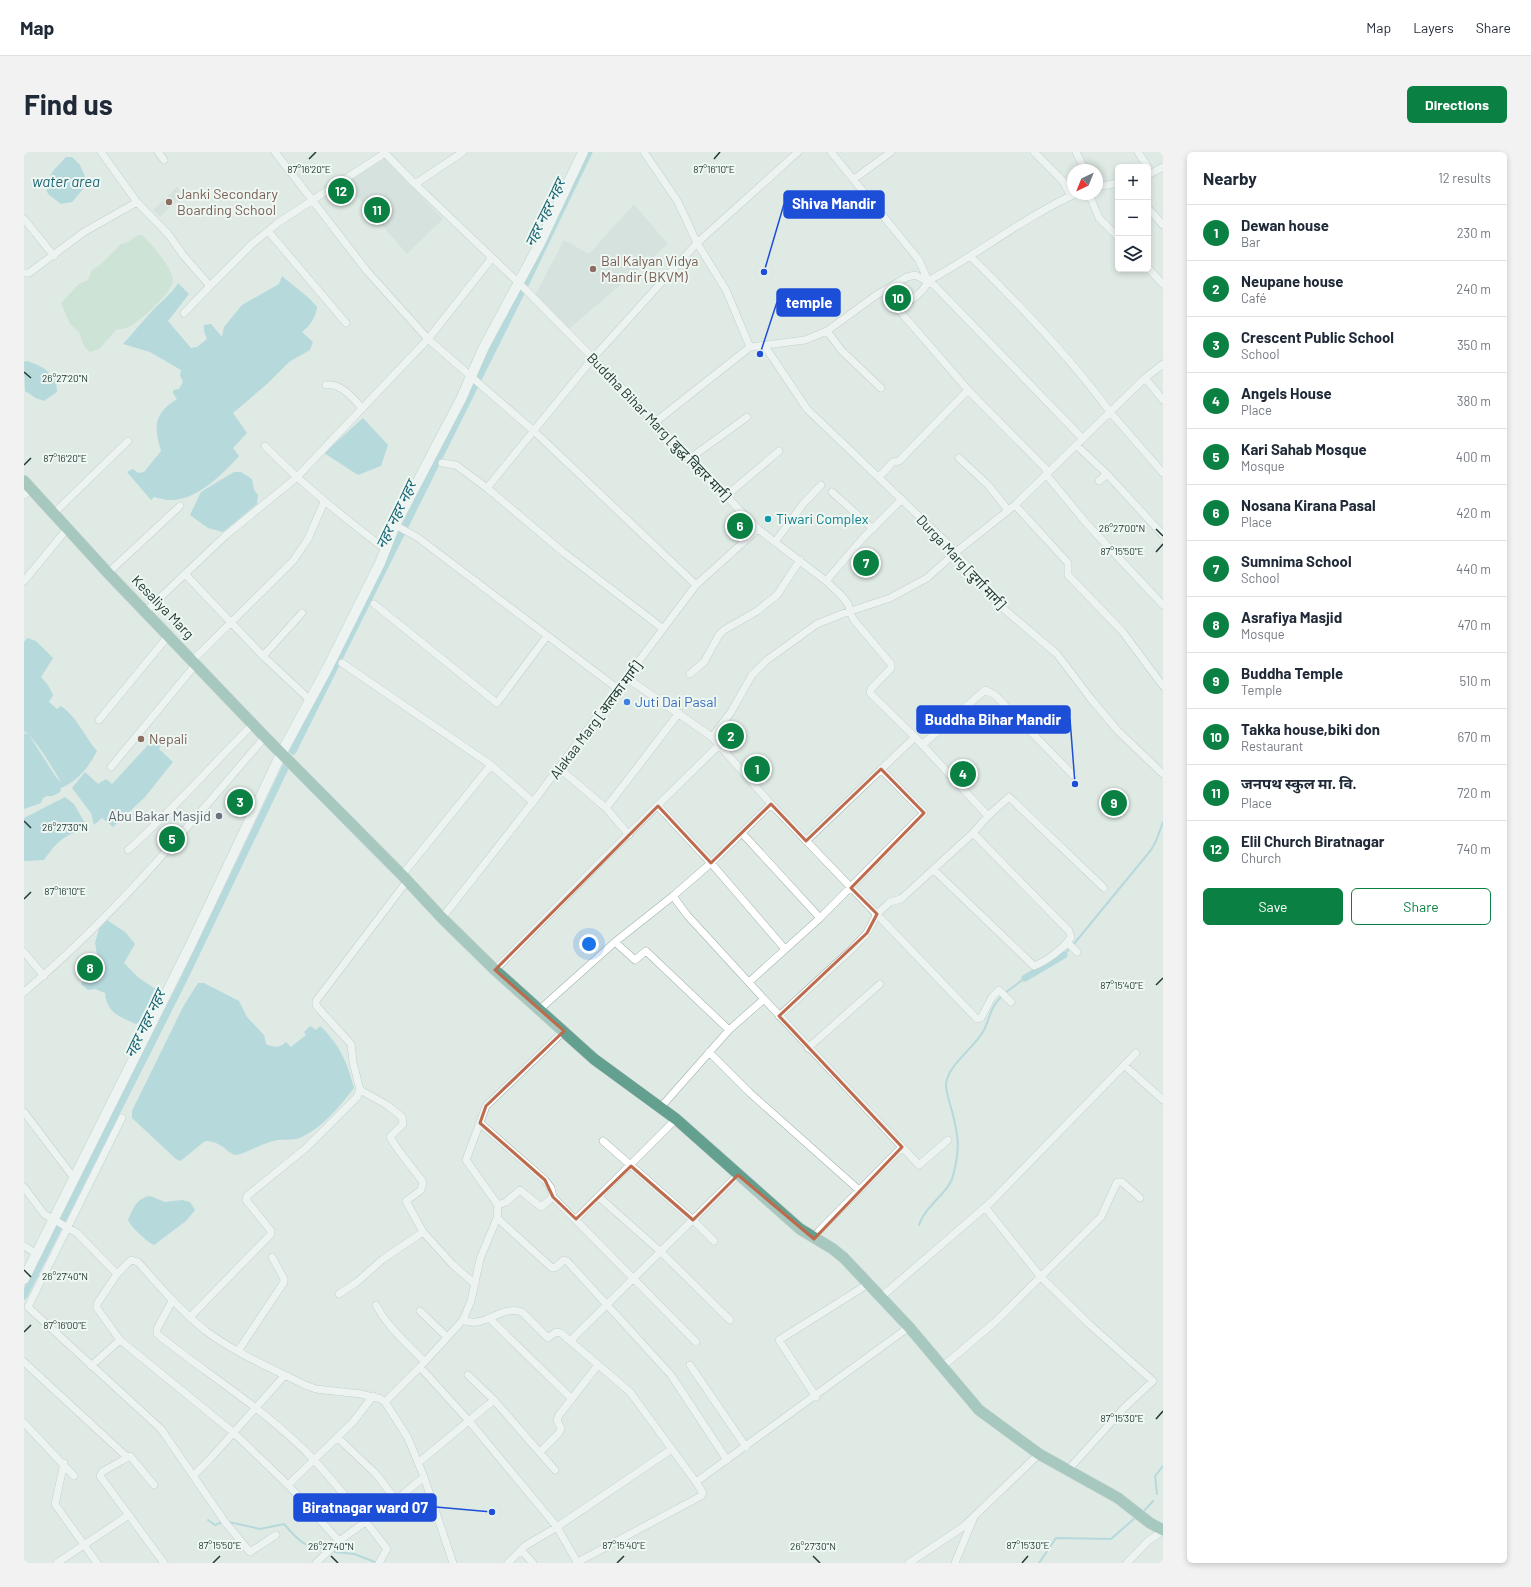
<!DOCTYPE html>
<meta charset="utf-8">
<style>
body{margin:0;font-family:Barlow,"Noto Sans Devanagari",sans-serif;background:#f2f2f3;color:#1f2937}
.controls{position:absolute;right:12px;top:12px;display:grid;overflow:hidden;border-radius:6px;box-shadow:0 2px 6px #0003}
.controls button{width:36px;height:36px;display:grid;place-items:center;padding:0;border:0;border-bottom:1px solid #e0e1e3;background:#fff;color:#1f2937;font:20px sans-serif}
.compass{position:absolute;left:1043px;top:12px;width:36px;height:36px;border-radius:50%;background:#fff;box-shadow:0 2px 6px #0003;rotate:223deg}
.you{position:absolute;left:565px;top:792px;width:14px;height:14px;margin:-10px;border:3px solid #fff;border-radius:50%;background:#1a73e8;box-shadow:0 0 0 6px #1a73e833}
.badge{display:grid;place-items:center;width:26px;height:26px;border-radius:50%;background:#0b8043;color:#fff;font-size:13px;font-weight:700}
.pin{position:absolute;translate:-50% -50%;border:2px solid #fff;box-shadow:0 1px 4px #0006}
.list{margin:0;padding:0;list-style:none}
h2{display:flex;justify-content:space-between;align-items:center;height:52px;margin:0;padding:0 16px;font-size:17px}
h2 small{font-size:13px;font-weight:400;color:#747a83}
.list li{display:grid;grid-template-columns:26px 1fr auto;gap:12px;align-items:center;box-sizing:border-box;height:56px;padding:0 16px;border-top:1px solid #e0e1e3}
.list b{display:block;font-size:15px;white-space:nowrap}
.list p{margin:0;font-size:13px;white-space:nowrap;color:#747a83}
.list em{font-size:13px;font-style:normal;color:#747a83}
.actions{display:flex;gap:8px;padding:12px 16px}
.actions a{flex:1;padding:9px 0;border:1px solid #0b8043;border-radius:6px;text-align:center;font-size:14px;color:#0b8043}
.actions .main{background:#0b8043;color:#fff}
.icon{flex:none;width:22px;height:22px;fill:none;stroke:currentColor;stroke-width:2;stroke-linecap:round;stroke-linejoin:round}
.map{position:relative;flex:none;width:1139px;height:1411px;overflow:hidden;border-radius:6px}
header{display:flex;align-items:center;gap:24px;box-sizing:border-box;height:56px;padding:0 20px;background:#fff;border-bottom:1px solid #e0e1e3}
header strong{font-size:19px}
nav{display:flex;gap:22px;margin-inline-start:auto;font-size:14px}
.intro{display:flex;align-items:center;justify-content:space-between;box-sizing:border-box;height:96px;padding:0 24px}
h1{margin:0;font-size:28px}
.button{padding:10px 18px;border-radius:6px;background:#0b8043;color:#fff;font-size:14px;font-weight:700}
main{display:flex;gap:24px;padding:0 24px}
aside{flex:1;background:#fff;border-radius:6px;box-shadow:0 2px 6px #0003}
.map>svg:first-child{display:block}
</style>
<header>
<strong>Map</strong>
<nav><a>Map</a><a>Layers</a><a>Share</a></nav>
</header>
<div class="intro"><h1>Find us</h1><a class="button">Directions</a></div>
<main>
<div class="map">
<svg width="1139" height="1411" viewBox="0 0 1139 1411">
<rect width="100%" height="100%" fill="#dfeae5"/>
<!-- built -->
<path fill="#cddad4" d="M358 4 419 67 383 102 321 31Z
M153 35 160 43 136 65 129 58Z
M610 52 644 92 545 177 511 143 540 88 565 102Z"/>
<!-- green -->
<path fill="#b7dbc1" d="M114 83H118C127 91 149 117 149 129 149 139 113 173 102 176 100 177 96 177 93 177L75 197 66 200 60 194 55 180 46 172 37 151 55 132 64 128 68 118 76 113 97 92 104 90Z"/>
<!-- water -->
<path fill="#86c5d0" d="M42 5H48L56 13 62 27 59 37 48 50 37 52 24 42 21 33 29 19Z
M258 124C269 134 285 144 293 155 292 165 286 174 278 180L289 190 286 198 265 210 243 232 209 261 223 281 209 296 215 304C199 322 172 349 146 348 141 348 135 346 130 345L127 348 103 320 109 317 114 321 120 320 137 299C130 275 129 262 153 247L149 241V238L155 237 159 230 156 223 157 218 126 200 99 192C109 181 118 170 128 159 137 149 148 142 154 131L165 142 144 169 167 196 173 195 183 187 180 179V173L187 172 198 185 200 175 218 153 255 132Z
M2 209C17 213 34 222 33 240L20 249 12 246 1 239 0 210Z
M339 266 364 293 357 314 334 323 300 301Z
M210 320H217L228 327 230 338 234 343 233 352 199 380 184 376 166 363 177 340Z
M3 486 12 489 29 506 17 525 24 533 29 543 25 550 33 557 37 554C54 566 60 584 73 599 65 615 53 630 37 636L36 640 29 644H23L19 646 17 651 0 657V581L5 583 32 625 38 631C28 616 13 588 0 579V490Z
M131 582 139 590 135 597 149 610 121 645 89 675 78 666 70 673 67 661 48 636 61 620 74 632 82 627 88 632 124 593Z
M41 645 50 652 62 673C57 680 50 680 43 684 33 690 27 698 20 708L0 709V666Z
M83 768 101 780 111 792 100 811 115 826 133 838 120 866 112 872C96 865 83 861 81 841L71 837 64 838 57 832 70 814 73 802 71 791 75 777Z
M174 831H180L215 849 223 865 240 883 242 892C249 896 256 896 262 890L267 895 282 883 280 880 286 874 292 878 296 874C316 893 323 910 330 936 315 955 300 974 278 985 270 989 263 987 254 988 241 990 226 999 213 1003 202 1002 201 990 181 989L159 1007 156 1009 152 1007 108 966V959L160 853Z
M126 1044 141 1050 158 1048 166 1050 171 1058 162 1069 130 1093C123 1090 107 1075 104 1068 109 1056 113 1046 126 1044Z"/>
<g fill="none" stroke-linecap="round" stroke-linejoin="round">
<!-- stream -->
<path stroke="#86c5d0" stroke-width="2" d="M1049 793 1127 698 1132 689 1139 670
M1040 803 1046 796
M981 841 1001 826
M895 1073C901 1054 925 1040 929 1024 936 997 935 986 928 959 926 952 923 943 922 935 921 914 951 896 960 878 966 865 967 854 978 844
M1133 1342 1131 1324 1139 1314
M1119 1360 1129 1349
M184 1368 191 1373 198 1370
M205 1370 236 1377 260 1372C273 1387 283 1399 304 1396
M311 1400 330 1402 351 1410
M1015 1411 1032 1386 1087 1387 1112 1365"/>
<!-- canal -->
<path stroke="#86c5d0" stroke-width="7" d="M501 133 565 0
M269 599 498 139
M1001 826 1040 803
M0 1144 160 827 264 610"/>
<defs>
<path id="street" d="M77 0 113 50 145 83 159 103 186 134 227 93 255 70 361 1
M134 0 140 8
M251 0 343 119 404 187 511 280 672 433
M360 0 391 32 500 136 569 206 734 377 802 429 817 443 824 452 829 467 867 512V516L847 537 846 540 848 543 891 585 964 664 985 645 1080 736
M620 0 654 50 673 91 702 138 726 195
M807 0 895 108 904 129
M1010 0 1039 29 1047 44
M1052 0 1061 18
M1114 0 1124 15
M1124 23 1139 15
M830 27 867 0
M391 32 439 0
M1073 35 1094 31
M1065 42 1075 66 1094 85
M1124 56 1139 73
M0 67 30 104
M244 79 322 171
M1124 116 1139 132
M0 121H5L60 80 113 50
M904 129C899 142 885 149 874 157L945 239 1021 316 1025 326 1063 372 1139 453
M904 129C954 102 999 66 1051 42
M160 161 186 134
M803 179 818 199 857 236
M740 193 783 257 924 392 981 458 1033 502 1067 547 1094 579 1139 622
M1139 212 1121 226 1086 260 1139 321
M1121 226 1139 248
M302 233C317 231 329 246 338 256
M630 271 726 195 781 188 803 179 851 144 883 125 891 123 910 133 1059 287
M1052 293 1083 322 1139 383
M241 294C279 333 318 364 361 397
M935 306 964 333 984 358
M665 307 723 265
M418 311 432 313 463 336 539 400 638 476
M855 325 869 310 875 309 944 238
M1075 329 1083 322
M463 336 569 206 673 91 774 0
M808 340 849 377
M0 343 7 337
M702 344 755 299
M991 353 1044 411V423L1098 479 1139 534
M29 362 104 289
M371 373 393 385 594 537
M751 390 779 352 797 333
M84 421 156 354
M161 422 239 504 286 548
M0 429 43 377
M802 429 839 386 878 347
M350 452 473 551 523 484
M122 459 201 384 272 326 404 187 468 106
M239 504 278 461
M169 508 269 409 284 387 300 350
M318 511 467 613 509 650
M666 522 680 510 695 483 700 478 733 459 753 443 776 408
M603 526 688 585 747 652 953 867 957 866 968 845 975 838 987 850
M75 568 145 483
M688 585 707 560 728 523 743 508 793 472 818 462 866 446 903 426 932 400 991 353 1086 260C1045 204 996 153 947 105
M898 593 961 538 971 543 1049 623
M87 615 172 512
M535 616 582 656 605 683
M634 654 687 711 761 797
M582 656 655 561
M718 681 796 766
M782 689 891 585
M104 698C148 659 187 614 229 572
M910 718 1010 814C1023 809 1040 796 1047 785L1045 779 949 681 964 664
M378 723 467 613
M418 766 509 650 672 433 734 377
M591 790 611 808 622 799 705 878
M1044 791 1053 800
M0 800 20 824
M471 818 575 711 695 593
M725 830 796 766 900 661 857 617
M0 840C90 765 165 673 241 585
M740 847 895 1013 924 988
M515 858 591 790 649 744 687 711 747 652
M755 864 828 797 843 781 853 762 866 750 877 747 949 681
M784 896 856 832
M685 900 726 941 835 1038
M1100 913 1139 948
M336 938 363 953 378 965 379 972 366 985C375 1001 388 1015 399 1030L397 1038 382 1049 399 1080
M637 955 705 878 740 847 663 763 649 744
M0 960 50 1026
M98 966 4 1155 137 1277 201 1370 226 1400 252 1383
M456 971 521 1028 527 1036 529 1045 672 1190
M579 989 669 1068 690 1089
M0 1035 20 1062 53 1081 93 1122 107 1108 114 1110C135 1134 157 1159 182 1179 211 1201 249 1217 281 1233L292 1237 337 1242 357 1247 361 1250 384 1286 400 1325 429 1411
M575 1045 637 1100 706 1168
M474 1053 482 1050 496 1038 517 1055 529 1045
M961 1055 1016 1124 1065 1172 1129 1229 1100 1256 1044 1318
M473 1066 528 1116 532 1115 540 1108 543 1109 647 1223 703 1308
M552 1067 652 967
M790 1087 795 1079 878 995
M0 1094 13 1102
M93 1122 73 1152V1156L96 1188 210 1281 264 1333 315 1389
M315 1142 333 1130 359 1107 399 1080 429 1113 451 1132
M857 1145 967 1050 1112 901
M148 1149 133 1177V1182C185 1224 244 1259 290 1308 316 1336 340 1367 363 1397L355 1411
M352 1153C364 1176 384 1192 401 1210
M396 1159 423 1185
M167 1164 247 1082V1079L222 1048 223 1044 282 996 333 945 336 938 329 910 327 892 296 858 292 853V849L383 729
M465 1166 548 1247
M439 1168C460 1178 477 1152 498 1160L524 1186 532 1180 537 1181 606 1240 672 1330
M546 1189 714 1023
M214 1199 260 1130V1127L248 1105
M0 1210 103 1305
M666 1213 722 1295
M67 1214 96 1188
M396 1215 445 1269 533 1375 553 1410
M918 1215 971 1170 1077 1065 1093 1030H1098L1116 1046
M444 1223 470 1248 531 1318
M792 1245 755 1188 844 1132
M361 1250 396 1215 439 1168 447 1149 456 1107 473 1066 474 1053 442 1008 462 954 540 879
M0 1271 50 1324
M313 1285 352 1322 372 1348
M516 1300 535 1281 537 1277 533 1268 535 1263 574 1213
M40 1311 31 1352 73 1411
M394 1311 470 1248
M169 1324 186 1307 261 1223
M130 1333 106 1304 78 1320 76 1324 140 1411
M264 1333 329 1270 349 1244
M497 1398 509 1411
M33 1411 105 1363
M292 1411 315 1389 372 1348 400 1325
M484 1411 501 1394 533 1375 648 1297
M552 1411 677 1344 679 1341 672 1330 885 1175
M885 1411 939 1375 1015 1302
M931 1411 950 1365
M1103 1411 1124 1389 1139 1379"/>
<path id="secondary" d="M0 1127 168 790 258 600 303 517 356 411 371 373 437 247 460 195 515 93 559 0"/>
<path id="primary" d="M0 329 84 421 241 585 378 723 418 766 471 818 570 907 652 967 776 1077 809 1097 820 1106 885 1175 955 1258 1015 1302 1094 1346 1126 1371 1139 1378"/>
</defs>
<!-- street casing -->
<use href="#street" stroke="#a2b2ac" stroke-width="8"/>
<!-- secondary casing -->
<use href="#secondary" stroke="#9eb6ad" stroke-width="11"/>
<!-- primary casing -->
<use href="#primary" stroke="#bcc4c2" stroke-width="12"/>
<!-- street -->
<use href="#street" stroke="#fff" stroke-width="7"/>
<!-- secondary -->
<use href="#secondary" stroke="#fff" stroke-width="10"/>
<!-- primary -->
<use href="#primary" stroke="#63a08f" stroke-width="11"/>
</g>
<!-- marked area -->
<path d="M0 0H1139V1411H0ZM857 617 900 661 827 736 853 762 843 781 755 864 878 995 790 1087 714 1023 669 1068 607 1014 552 1067 529 1045 521 1028 456 971 462 954 540 879 471 818 634 654 687 711 747 652 782 689Z" fill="#dfeae5" fill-opacity=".55" fill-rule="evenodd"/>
<path fill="none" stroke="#bd6a4d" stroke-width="3" stroke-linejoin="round" d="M857 617 900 661 827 736 853 762 843 781 755 864 878 995 790 1087 714 1023 669 1068 607 1014 552 1067 529 1045 521 1028 456 971 462 954 540 879 471 818 634 654 687 711 747 652 782 689Z"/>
<!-- ticks -->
<path fill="none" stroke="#203a32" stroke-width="1.5" d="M285 7 292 0M690 7 696 0M0 220 7 226M0 313 7 306M1132 377 1139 384M1132 400 1139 392M0 669 7 676M0 747 7 740M1132 833 1139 826M0 1118 7 1125M0 1180 7 1173M1132 1267 1139 1259M307 1404 314 1411M789 1404 796 1411M189 1411 196 1404M593 1411 600 1404M998 1411 1004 1404"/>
<!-- markers -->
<g fill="#8d6e63" stroke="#eff7f3" stroke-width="1.5">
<circle cx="145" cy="50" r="4"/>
<circle cx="569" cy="117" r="4"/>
<circle cx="117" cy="587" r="4"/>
</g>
<circle fill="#0f9aa8" stroke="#eff7f3" stroke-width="1.5" cx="744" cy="367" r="4"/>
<circle fill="#3f7fe0" stroke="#eff7f3" stroke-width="1.5" cx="603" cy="550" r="4"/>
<circle fill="#6b7280" stroke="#eff7f3" stroke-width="1.5" cx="195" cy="664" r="4"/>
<g text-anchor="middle" stroke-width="4" stroke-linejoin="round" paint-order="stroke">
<!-- education labels -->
<g font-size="14" fill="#785e54" stroke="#eff7f3" text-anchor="start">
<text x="153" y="47">Janki Secondary<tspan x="153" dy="16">Boarding School</tspan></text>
<text x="577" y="114">Bal Kalyan Vidya<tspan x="577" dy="16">Mandir (BKVM)</tspan></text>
<text x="125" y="592">Nepali</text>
</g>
<!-- street labels -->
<g font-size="14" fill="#203a32" stroke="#eff7f3">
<text transform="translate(635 275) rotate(46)" y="5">Buddha Bihar Marg [बुद्ध विहार मार्ग]</text>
<text transform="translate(937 410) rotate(47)" y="5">Durga Marg [दुर्गा मार्ग]</text>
<text transform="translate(139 455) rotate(46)" y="5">Kesaliya Marg</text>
<text transform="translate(572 568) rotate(-53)" y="5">Alakaa Marg [अलका मार्ग]</text>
</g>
<!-- culture labels -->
<g font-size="14" fill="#0d838f" stroke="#eff7f3" text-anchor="start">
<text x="752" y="372">Tiwari Complex</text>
</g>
<!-- shop labels -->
<g font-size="14" fill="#366cbe" stroke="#eff7f3" text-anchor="start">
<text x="611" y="555">Juti Dai Pasal</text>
</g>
<!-- worship labels -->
<g font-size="14" fill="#5b616d" stroke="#eff7f3" text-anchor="end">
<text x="187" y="669">Abu Bakar Masjid</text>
</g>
<!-- water labels -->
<g font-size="15" font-style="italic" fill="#1b6775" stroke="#eff7f3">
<text x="42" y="35">water area</text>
<text transform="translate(521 61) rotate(-64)" y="5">नहर नहर नहर</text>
<text transform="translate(372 363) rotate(-64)" y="5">नहर नहर नहर</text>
<text transform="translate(121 872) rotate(-64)" y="5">नहर नहर नहर</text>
</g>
</g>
<g font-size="10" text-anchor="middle" fill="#203a32" stroke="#eff7f3" stroke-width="4" stroke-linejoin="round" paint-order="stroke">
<text x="285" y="21">87°16'20"E</text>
<text x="690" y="21">87°16'10"E</text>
<text x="41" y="230">26°27'20"N</text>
<text x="41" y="310">87°16'20"E</text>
<text x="1098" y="380">26°27'00"N</text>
<text x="1098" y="403">87°15'50"E</text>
<text x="41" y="679">26°27'30"N</text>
<text x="41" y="743">87°16'10"E</text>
<text x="1098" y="837">87°15'40"E</text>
<text x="41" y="1128">26°27'40"N</text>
<text x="41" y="1177">87°16'00"E</text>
<text x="1098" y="1270">87°15'30"E</text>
<text x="196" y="1397">87°15'50"E</text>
<text x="600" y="1397">87°15'40"E</text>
<text x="1004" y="1397">87°15'30"E</text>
<text x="307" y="1398">26°27'40"N</text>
<text x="789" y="1398">26°27'30"N</text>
</g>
<!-- callouts -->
<path fill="none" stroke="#1d4ed8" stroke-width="1.5" d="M740 120L760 52M736 202L753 150M1051 632L1046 567M468 1360L412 1355"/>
<g fill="#1d4ed8" stroke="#eff7f3" stroke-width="1.5">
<circle cx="740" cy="120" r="4"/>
<circle cx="736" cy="202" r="4"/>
<circle cx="1051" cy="632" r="4"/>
<circle cx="468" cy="1360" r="4"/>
</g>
<g fill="#1d4ed8" stroke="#1d4ed8" stroke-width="1.5">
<rect x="760" y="39" width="100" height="27" rx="4"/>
<rect x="753" y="137" width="63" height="27" rx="4"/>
<rect x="893" y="554" width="153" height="27" rx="4"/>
<rect x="270" y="1342" width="142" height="27" rx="4"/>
</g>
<g font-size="15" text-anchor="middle" font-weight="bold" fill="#fff">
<text x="810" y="57">Shiva Mandir</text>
<text x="785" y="156">temple</text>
<text x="969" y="573">Buddha Bihar Mandir</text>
<text x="341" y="1361">Biratnagar ward 07</text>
</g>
</svg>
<div class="controls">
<button>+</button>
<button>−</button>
<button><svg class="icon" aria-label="layers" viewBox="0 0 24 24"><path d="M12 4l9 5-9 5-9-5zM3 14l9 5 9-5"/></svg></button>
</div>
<svg class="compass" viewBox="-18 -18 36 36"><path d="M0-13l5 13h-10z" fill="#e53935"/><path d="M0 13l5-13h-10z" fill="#747a83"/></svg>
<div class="you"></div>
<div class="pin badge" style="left:733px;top:617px">1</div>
<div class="pin badge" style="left:707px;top:584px">2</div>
<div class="pin badge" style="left:216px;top:650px">3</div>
<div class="pin badge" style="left:939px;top:622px">4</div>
<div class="pin badge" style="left:148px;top:687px">5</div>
<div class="pin badge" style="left:716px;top:374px">6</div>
<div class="pin badge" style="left:842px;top:411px">7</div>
<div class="pin badge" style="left:66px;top:816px">8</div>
<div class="pin badge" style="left:1090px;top:651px">9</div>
<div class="pin badge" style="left:874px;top:146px">10</div>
<div class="pin badge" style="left:353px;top:58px">11</div>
<div class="pin badge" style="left:317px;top:39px">12</div>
</div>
<aside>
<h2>Nearby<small>12 results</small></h2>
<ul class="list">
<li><span class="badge">1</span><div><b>Dewan house</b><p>Bar</p></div><em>230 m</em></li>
<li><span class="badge">2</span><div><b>Neupane house</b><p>Café</p></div><em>240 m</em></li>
<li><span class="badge">3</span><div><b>Crescent Public School</b><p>School</p></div><em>350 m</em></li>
<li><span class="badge">4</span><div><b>Angels House</b><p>Place</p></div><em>380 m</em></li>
<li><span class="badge">5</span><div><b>Kari Sahab Mosque</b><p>Mosque</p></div><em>400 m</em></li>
<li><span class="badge">6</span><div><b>Nosana Kirana Pasal</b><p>Place</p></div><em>420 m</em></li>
<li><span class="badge">7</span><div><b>Sumnima School</b><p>School</p></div><em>440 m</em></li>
<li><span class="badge">8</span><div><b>Asrafiya Masjid</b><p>Mosque</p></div><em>470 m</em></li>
<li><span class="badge">9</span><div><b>Buddha Temple</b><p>Temple</p></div><em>510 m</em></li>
<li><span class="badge">10</span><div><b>Takka house,biki don</b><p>Restaurant</p></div><em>670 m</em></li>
<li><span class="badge">11</span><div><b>जनपथ स्कुल मा. वि.</b><p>Place</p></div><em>720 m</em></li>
<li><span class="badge">12</span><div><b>Elil Church Biratnagar</b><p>Church</p></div><em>740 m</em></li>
</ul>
<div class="actions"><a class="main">Save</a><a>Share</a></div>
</aside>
</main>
